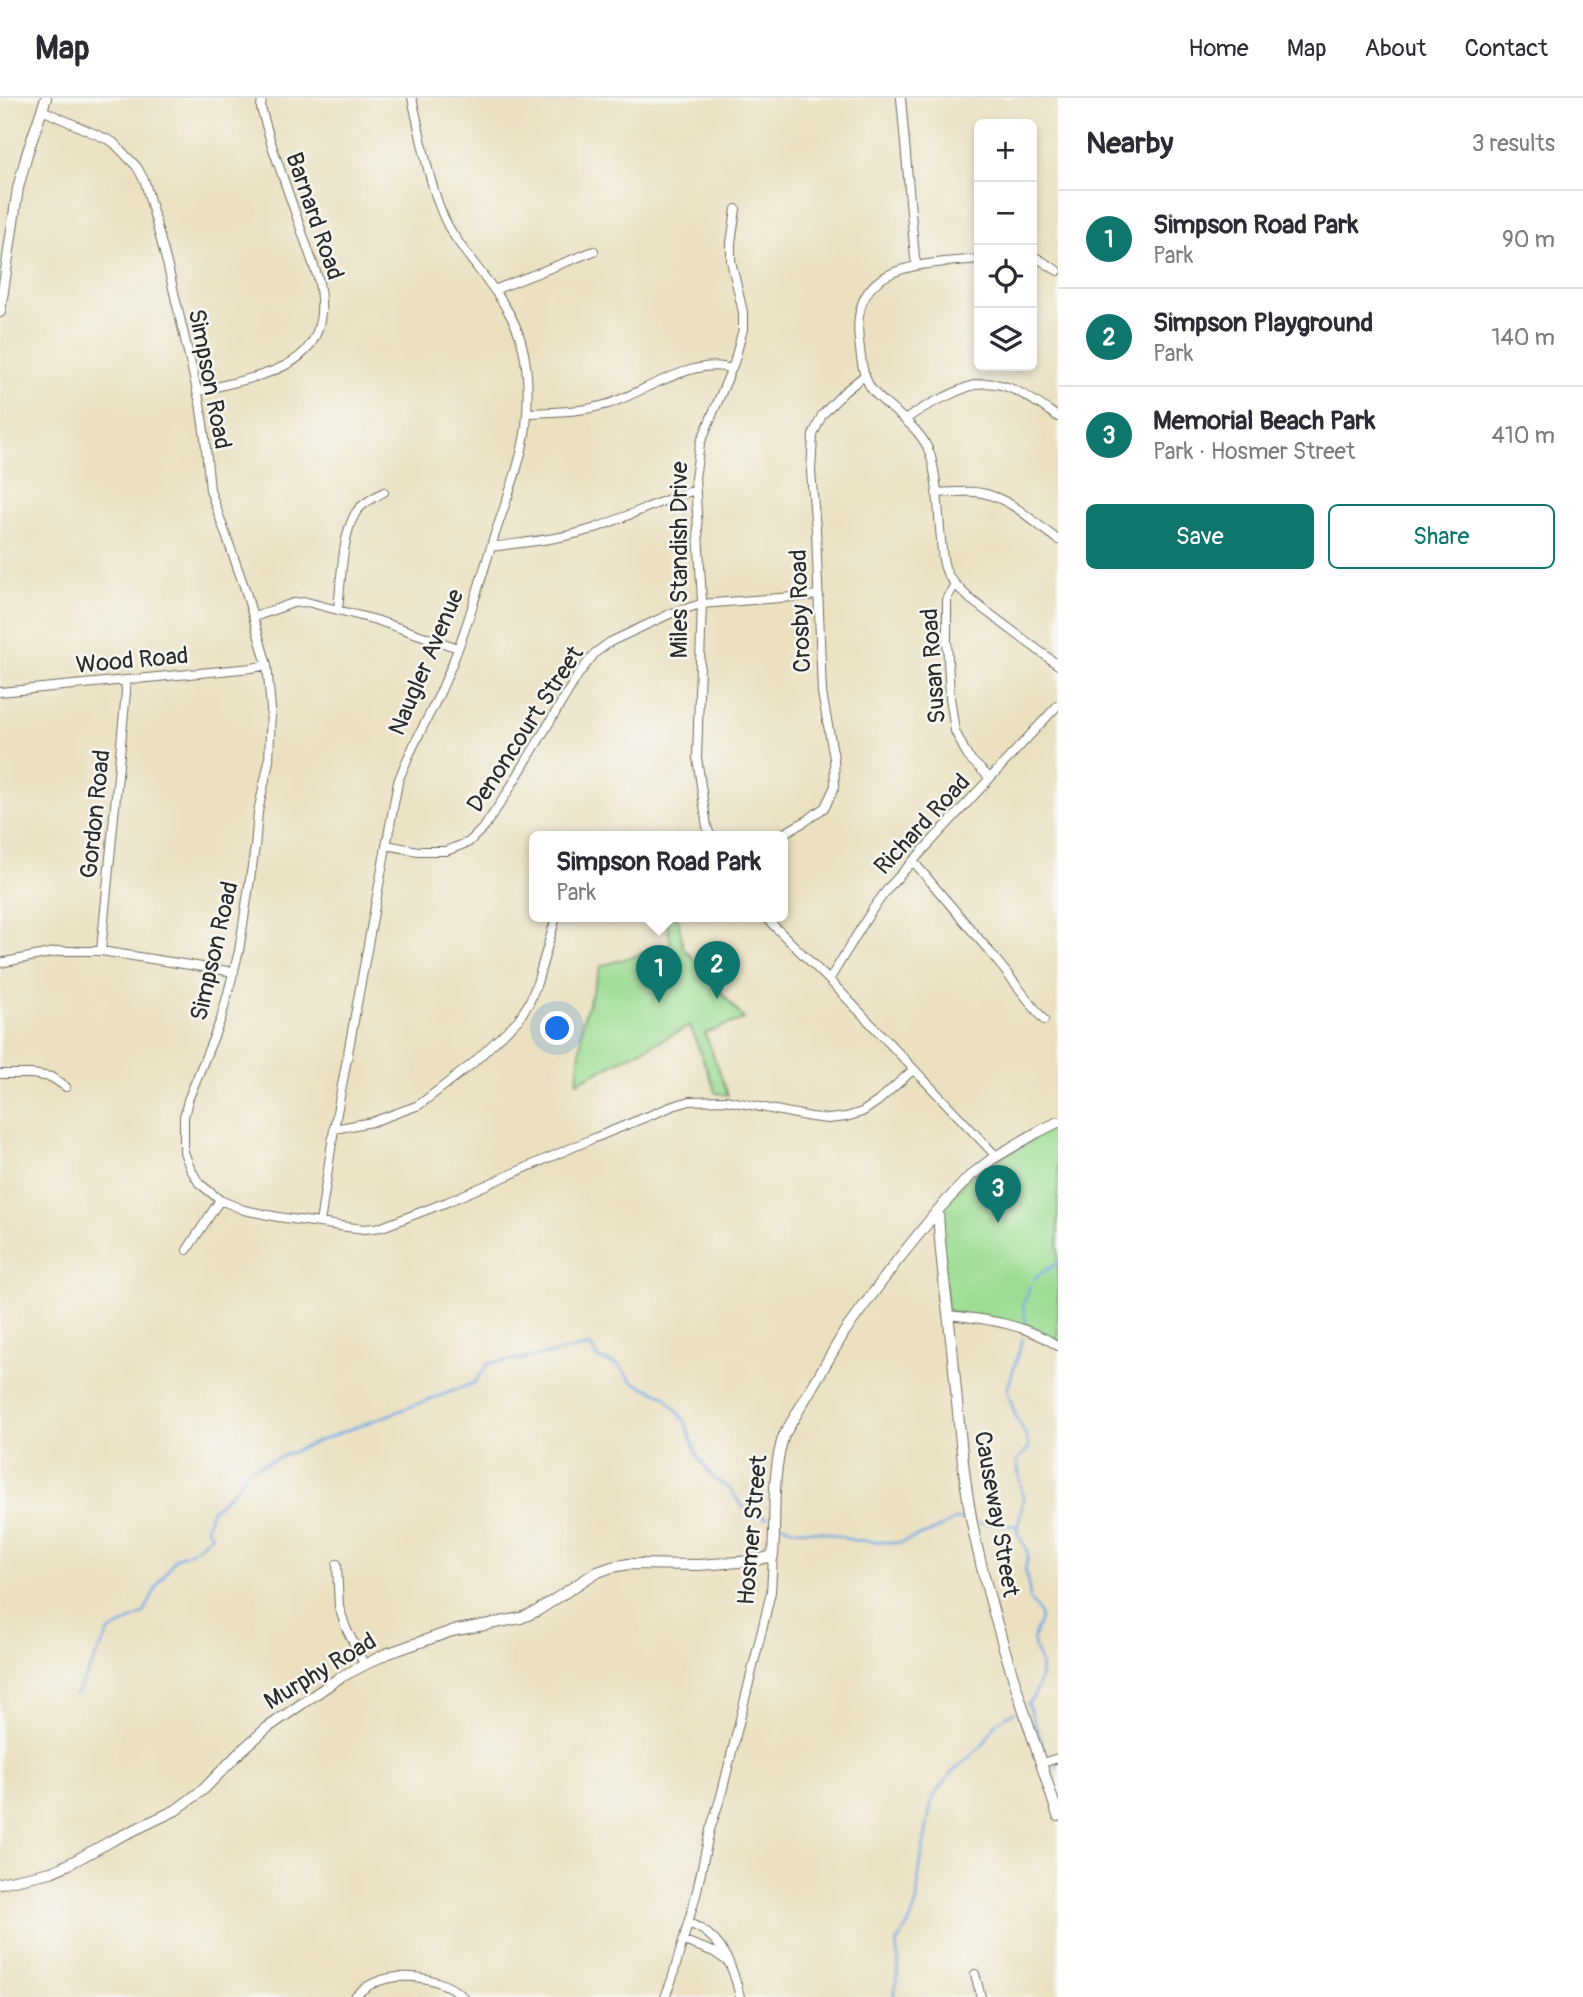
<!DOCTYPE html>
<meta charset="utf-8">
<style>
body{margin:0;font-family:Pangolin,sans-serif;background:#f7f7f7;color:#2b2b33}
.controls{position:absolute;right:21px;top:21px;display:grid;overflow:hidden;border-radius:10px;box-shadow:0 4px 10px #0003}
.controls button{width:63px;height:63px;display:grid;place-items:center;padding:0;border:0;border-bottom:2px solid #e1e1e2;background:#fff;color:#2b2b33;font:35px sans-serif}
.you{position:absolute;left:558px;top:931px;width:24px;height:24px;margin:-18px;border:5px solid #fff;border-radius:50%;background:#1a73e8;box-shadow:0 0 0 10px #1a73e833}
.badge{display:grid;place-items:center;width:46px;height:46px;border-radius:50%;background:#0f766e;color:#fff;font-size:23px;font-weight:700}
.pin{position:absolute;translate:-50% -58px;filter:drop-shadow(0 2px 4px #0008)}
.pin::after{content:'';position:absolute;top:37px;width:24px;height:21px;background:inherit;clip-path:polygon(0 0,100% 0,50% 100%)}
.popup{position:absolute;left:529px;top:733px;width:259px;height:91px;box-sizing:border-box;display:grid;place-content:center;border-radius:10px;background:#fff;filter:drop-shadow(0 2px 5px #0005);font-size:23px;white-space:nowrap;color:#7c7c81}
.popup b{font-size:26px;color:#2b2b33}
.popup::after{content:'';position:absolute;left:50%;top:100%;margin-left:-14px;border:14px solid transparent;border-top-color:#fff}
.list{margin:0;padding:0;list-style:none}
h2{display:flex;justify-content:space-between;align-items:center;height:91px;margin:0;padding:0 28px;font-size:30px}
h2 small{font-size:23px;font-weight:400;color:#7c7c81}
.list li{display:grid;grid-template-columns:46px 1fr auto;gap:21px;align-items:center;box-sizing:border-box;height:98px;padding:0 28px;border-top:2px solid #e1e1e2}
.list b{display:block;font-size:26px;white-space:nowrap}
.list p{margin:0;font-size:23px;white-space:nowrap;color:#7c7c81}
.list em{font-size:23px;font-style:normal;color:#7c7c81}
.actions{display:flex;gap:14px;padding:21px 28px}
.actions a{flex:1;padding:16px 0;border:2px solid #0f766e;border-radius:10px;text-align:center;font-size:24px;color:#0f766e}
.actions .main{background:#0f766e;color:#fff}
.icon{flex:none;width:38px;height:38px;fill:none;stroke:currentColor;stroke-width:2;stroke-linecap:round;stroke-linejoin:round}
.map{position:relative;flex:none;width:1058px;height:1899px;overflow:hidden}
header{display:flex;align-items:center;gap:42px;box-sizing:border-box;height:98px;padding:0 35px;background:#fff;border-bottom:2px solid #e1e1e2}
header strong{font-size:33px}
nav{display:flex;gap:38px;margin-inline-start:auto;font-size:24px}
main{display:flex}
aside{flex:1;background:#fff}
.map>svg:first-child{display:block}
</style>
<header>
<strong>Map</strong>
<nav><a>Home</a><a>Map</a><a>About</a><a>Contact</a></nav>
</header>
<main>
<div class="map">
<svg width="1058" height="1899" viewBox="0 0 1058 1899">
<rect width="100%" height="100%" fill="#f6f6f2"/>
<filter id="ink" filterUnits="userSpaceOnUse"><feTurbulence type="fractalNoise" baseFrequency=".0143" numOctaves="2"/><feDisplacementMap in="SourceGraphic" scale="14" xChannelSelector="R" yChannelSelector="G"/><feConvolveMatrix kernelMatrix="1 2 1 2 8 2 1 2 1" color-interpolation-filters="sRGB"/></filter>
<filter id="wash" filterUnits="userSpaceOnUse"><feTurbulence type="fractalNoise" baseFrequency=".00686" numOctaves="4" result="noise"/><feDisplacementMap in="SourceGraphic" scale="28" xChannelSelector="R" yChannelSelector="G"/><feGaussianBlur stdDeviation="1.57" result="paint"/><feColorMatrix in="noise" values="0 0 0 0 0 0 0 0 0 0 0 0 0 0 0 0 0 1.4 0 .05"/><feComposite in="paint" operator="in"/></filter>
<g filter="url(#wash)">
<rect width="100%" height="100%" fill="#ebe1c1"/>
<!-- green -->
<path fill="#9ddd93" stroke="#64845f" stroke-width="2" d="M666 819H678L683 849 744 921 705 935 728 997 716 995 690 928 577 984 583 922 601 868 671 847Z
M1058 1024V1248L1032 1234 948 1217 938 1112 970 1079Z"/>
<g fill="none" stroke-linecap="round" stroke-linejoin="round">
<!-- stream -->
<path stroke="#74a8e1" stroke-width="2.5" d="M1034 1181C1040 1174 1051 1171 1058 1164
M1026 1223 1023 1208 1030 1188
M1023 1240 1007 1293 1016 1319 1026 1337 1029 1350 1017 1363 1023 1402 1017 1434 1026 1450 1028 1459 1025 1471 1030 1496 1029 1501C1054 1528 1030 1526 1034 1547 1035 1553 1038 1558 1040 1564 1043 1577 1037 1597 1027 1606
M980 1425 1018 1428
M782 1426 793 1431 825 1434 852 1442 899 1445 933 1433 957 1421 964 1422
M76 1597 109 1534 144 1515 158 1486 176 1460 192 1453 212 1437 206 1430 211 1413 235 1391 248 1372 324 1341 474 1285 489 1265 529 1260 590 1248 599 1261 618 1267 633 1284 665 1298 685 1323 698 1359 713 1380 729 1390 743 1409 767 1420
M1028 1606 1047 1659
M1054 1666 1058 1669
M894 1899 899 1864 896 1846 910 1824 917 1803 919 1775 932 1700 952 1674 983 1647 997 1624 1014 1614"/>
</g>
</g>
<g filter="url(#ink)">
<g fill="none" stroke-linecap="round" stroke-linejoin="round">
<defs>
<path id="minor" d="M901 0 915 160 917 167
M42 12 113 44 137 69 145 84 168 169 200 305 205 340 210 392 245 491 267 567 271 611 269 663 258 714 255 749 239 853 221 921 188 1002 184 1019V1054L190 1070 199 1085 220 1102 244 1112 278 1119 347 1129 365 1131 382 1129 447 1104 592 1041 673 1008 690 1003 725 1002 811 1019 828 1021 846 1019 862 1014 877 1004 914 971
M1032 159 1037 160 1058 173
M979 161C922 167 850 163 859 242 861 260 862 279 873 293 891 314 921 328 930 356 938 381 938 414 941 441 942 453 942 466 948 477 954 486 962 493 970 501L1058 567
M494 192 594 153
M197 294C264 275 338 273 318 180L272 48 261 10 262 0
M527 315C554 314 581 314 608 306 642 295 695 258 731 271
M905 322C917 313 929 306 943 300 954 295 966 288 979 286 1007 281 1036 304 1058 319
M936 395C955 394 977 391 995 399 1018 407 1038 428 1058 442
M491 449C526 444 565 441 598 429 631 417 662 402 695 392
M955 486 947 500V543L950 599 955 633 968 659 990 680
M338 511C341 486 342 439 354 418 359 407 373 400 384 394
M254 519 293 505 307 504 376 522 458 550
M0 594 252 570 267 567
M711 739 707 729 697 660 702 503 695 380 700 346 734 265 743 231V214L731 163V145L736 111
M777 739 806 723 825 709 835 688 834 660 822 595 816 432 811 374 813 337 822 317 844 294 865 277
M386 747 418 753H446L469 744 485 728 507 695 578 577 595 555 610 544 672 515 701 506 819 497
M913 763 990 854 1044 922
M765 819 838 891 996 1058
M101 853 126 594 125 582
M0 865 60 853H101L234 874
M829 882 872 812 889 789 1058 607
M0 976H32L51 979 66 989
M334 1031 372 1024 419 1007 472 966 518 922 529 905 537 885 556 819
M320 1125 334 1031 398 684C409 653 425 626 439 597 462 547 477 494 493 442 505 405 521 367 526 329 529 298 529 259 516 229 500 192 468 163 448 128 430 94 421 38 412 0
M187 1152 220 1102
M948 1217C987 1221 1025 1226 1058 1248
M337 1466 339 1509 346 1530 364 1566
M1042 1665 1058 1660
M688 1825C721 1836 733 1868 740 1899
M684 1843 714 1854 728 1864
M975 1876 981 1899
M354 1899C382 1870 434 1874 464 1899
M665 1899 672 1881 696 1797 710 1732 721 1698 763 1528 771 1494 773 1458"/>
<path id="tertiary" d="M0 214 18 90 27 56 46 0
M938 1112C940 1161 948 1210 953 1260 959 1323 963 1387 977 1449 998 1541 1030 1629 1058 1718
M0 1785 51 1774 67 1767 113 1742 176 1712 204 1691 241 1653 267 1630 339 1580 386 1556 452 1533 521 1520 537 1513 595 1475 612 1469 629 1466 699 1467 752 1463 773 1458C776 1417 771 1376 784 1337L845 1233 897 1163 938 1112 970 1078 992 1061 1036 1035 1058 1024"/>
</defs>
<!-- minor casing -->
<use href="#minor" stroke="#6e6b60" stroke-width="10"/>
<!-- tertiary casing -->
<use href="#tertiary" stroke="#6e6b60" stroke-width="12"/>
<!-- minor -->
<use href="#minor" stroke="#fff" stroke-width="8"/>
<!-- tertiary -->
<use href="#tertiary" stroke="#fff" stroke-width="10"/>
</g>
</g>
<g text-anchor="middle" stroke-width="5" stroke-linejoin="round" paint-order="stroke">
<!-- street labels -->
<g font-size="24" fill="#2b2b2b" stroke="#f6f6f2">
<text transform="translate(315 118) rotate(71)" y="8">Barnard Road</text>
<text transform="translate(210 281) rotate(79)" y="8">Simpson Road</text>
<text transform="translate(679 462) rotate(-90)" y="8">Miles Standish Drive</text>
<text transform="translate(800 513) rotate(-92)" y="8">Crosby Road</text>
<text transform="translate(132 562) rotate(-5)" y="8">Wood Road</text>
<text transform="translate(426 564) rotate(-67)" y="8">Naugler Avenue</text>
<text transform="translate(933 568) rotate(-94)" y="8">Susan Road</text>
<text transform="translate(525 631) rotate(-57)" y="8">Denoncourt Street</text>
<text transform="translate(95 716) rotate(-84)" y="8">Gordon Road</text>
<text transform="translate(922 726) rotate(-47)" y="8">Richard Road</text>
<text transform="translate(214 853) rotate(-77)" y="8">Simpson Road</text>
<text transform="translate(997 1416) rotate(80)" y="8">Causeway Street</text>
<text transform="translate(752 1432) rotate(-85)" y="8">Hosmer Street</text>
<text transform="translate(320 1573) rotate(-31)" y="8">Murphy Road</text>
</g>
</g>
</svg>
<div class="controls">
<button>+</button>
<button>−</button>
<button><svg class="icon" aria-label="locate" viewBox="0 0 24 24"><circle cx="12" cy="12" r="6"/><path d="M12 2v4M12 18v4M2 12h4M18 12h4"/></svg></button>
<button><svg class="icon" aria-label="layers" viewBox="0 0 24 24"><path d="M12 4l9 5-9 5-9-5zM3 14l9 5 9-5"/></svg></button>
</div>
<div class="you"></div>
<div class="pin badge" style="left:659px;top:905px">1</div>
<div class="popup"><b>Simpson Road Park</b>Park</div>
<div class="pin badge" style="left:717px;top:901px">2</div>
<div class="pin badge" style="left:998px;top:1125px">3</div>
</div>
<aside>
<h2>Nearby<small>3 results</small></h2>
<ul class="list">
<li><span class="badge">1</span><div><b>Simpson Road Park</b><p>Park</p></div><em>90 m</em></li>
<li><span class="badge">2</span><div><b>Simpson Playground</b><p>Park</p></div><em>140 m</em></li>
<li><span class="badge">3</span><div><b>Memorial Beach Park</b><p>Park · Hosmer Street</p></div><em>410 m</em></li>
</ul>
<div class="actions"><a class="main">Save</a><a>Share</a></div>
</aside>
</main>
